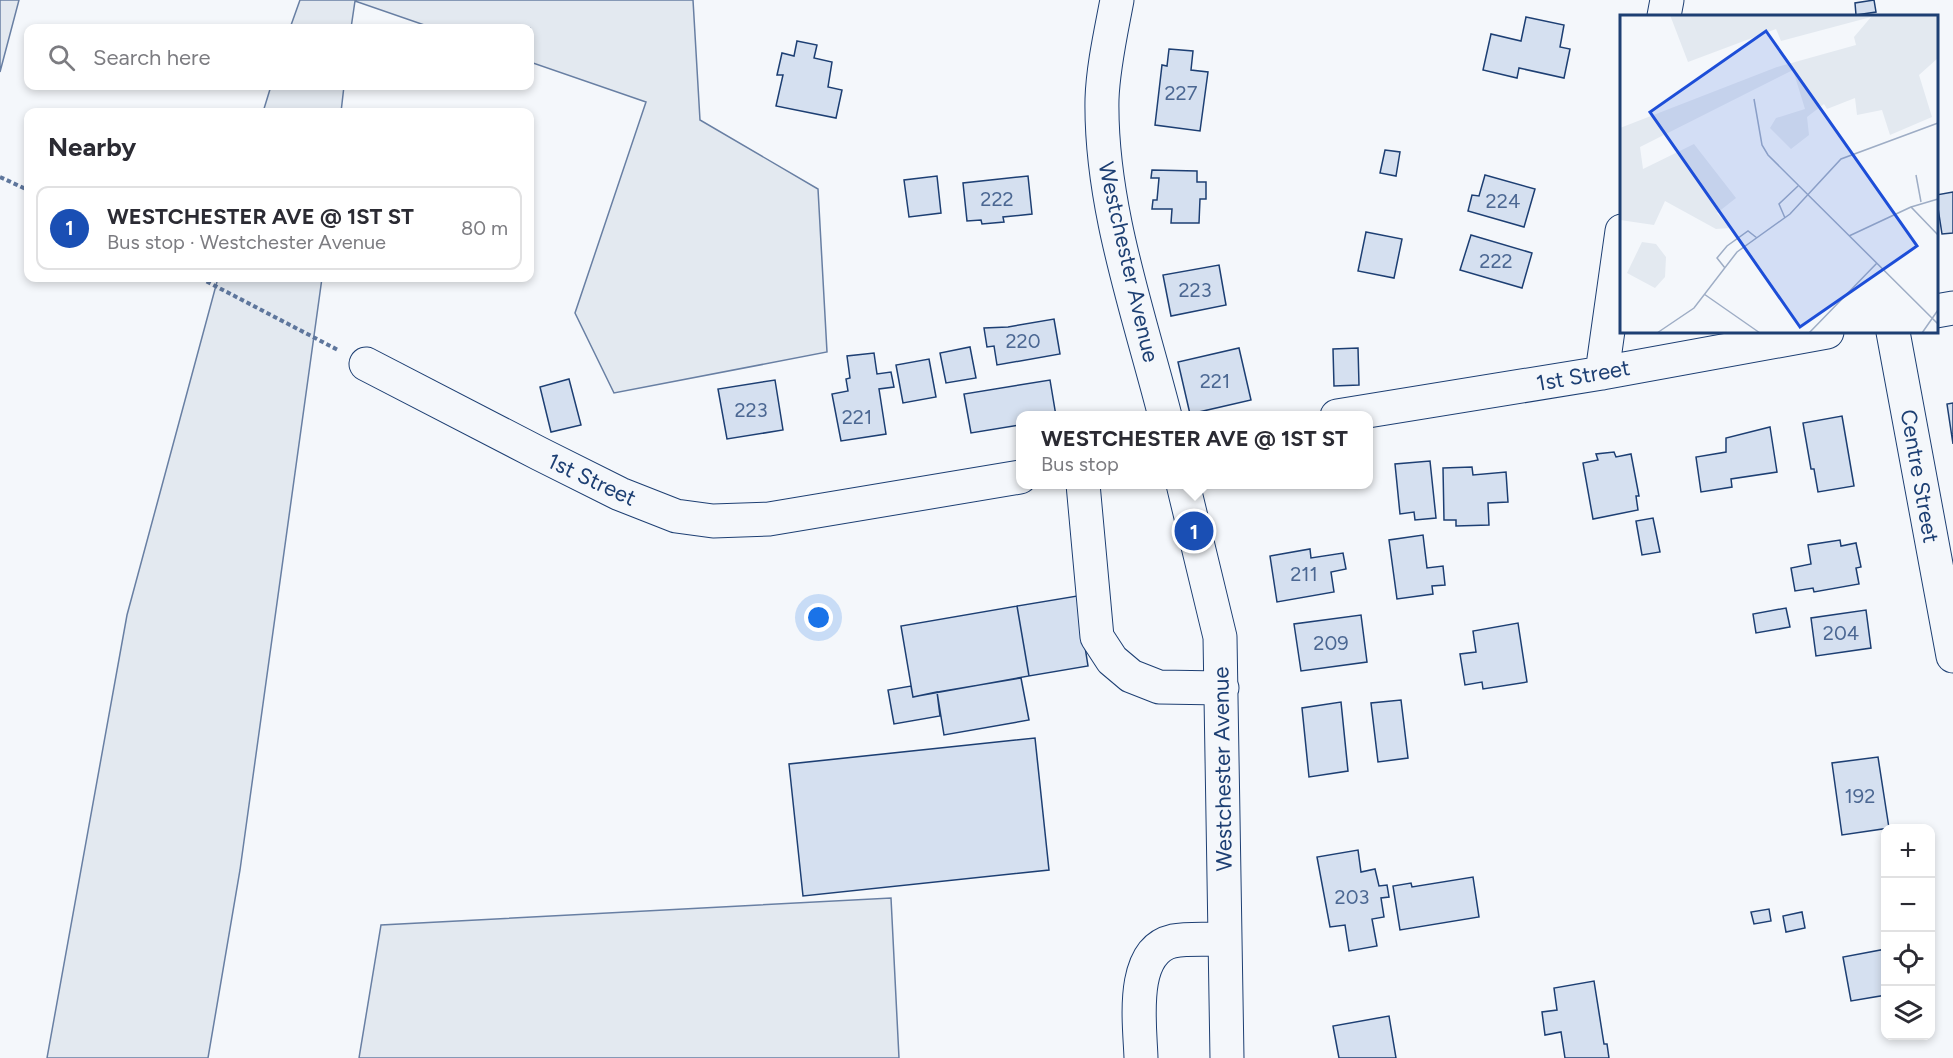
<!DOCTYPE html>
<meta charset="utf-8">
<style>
body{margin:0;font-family:Figtree,sans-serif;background:#f7f7f7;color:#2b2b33}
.controls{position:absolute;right:18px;bottom:18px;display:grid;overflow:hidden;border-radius:12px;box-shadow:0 3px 9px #0003}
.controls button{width:54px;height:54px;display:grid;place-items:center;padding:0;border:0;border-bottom:2px solid #e1e1e2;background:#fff;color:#2b2b33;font:30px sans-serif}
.you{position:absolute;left:819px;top:618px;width:21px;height:21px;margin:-15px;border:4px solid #fff;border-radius:50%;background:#1a73e8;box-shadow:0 0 0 9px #1a73e833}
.badge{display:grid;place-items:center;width:39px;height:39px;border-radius:50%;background:#c62828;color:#fff;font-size:20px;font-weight:700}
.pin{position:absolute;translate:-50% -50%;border:3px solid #fff;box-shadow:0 2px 6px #0006}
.popup{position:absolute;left:1016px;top:411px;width:357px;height:78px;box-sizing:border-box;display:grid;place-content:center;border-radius:12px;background:#fff;filter:drop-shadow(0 2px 4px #0005);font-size:20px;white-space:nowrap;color:#7c7c81}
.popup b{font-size:22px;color:#2b2b33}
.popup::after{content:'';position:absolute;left:50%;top:100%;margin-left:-12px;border:12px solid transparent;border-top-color:#fff}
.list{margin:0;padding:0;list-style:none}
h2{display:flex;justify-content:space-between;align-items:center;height:78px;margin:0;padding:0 24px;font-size:26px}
h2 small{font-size:20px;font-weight:400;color:#7c7c81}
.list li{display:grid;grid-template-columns:39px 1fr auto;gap:18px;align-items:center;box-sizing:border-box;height:84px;margin:0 12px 12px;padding:0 12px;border:2px solid #e1e1e2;border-radius:12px}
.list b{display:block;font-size:22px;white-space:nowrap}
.list p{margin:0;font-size:20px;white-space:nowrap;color:#7c7c81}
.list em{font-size:20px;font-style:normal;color:#7c7c81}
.icon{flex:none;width:33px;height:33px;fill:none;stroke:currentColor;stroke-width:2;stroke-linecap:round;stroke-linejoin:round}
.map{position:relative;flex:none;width:1953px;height:1058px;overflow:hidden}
.search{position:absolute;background:#fff;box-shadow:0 3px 9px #0003;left:24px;top:24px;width:510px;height:66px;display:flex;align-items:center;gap:15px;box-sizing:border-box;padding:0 21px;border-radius:12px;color:#7c7c81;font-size:22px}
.panel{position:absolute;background:#fff;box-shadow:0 3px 9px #0003;left:24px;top:108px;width:510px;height:174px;border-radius:12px}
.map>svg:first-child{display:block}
</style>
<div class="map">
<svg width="1953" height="1058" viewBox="0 0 1953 1058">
<rect width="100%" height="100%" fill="#f4f7fb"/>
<!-- green -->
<path fill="#e3e9f0" stroke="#687fa3" stroke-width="1.5" d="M0 0H19L0 72Z
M300 0H693L700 120 818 189 827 352 614 393 575 313 646 102 530 62V28H433L355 1 351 28H290Z
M271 86H344L341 112H263Z
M218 278H322L240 870 208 1058H47L127 615Z
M891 898 899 1058H359L381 925Z"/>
<!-- building -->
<path fill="#d5e0f0" stroke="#1d3f73" stroke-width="1.5" d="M1874 0 1876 12 1856 15 1855 3Z
M1526 17 1564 25 1560 47 1570 49 1564 78 1519 68 1517 78 1483 70 1491 34 1521 41Z
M797 41 817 45 814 58 832 62 828 87 842 90 836 118 776 106 783 75H777L782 53 794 56Z
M1169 49 1193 51 1191 70 1208 72 1200 131 1155 125 1162 65 1167 66Z
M1385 150 1400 152 1396 176 1380 173Z
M1152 170 1197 171V182H1206V199H1200L1199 223H1171L1172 209H1152L1153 200H1157L1159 178H1151Z
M1485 175 1535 189 1524 227 1468 211 1472 195 1479 196Z
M937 176 941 213 909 217 904 180Z
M1028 176 1032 214 1003 217 1004 222 982 224 981 220 967 221 963 183Z
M1953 192V233L1942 234 1936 195Z
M1366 232 1402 239 1394 278 1358 271Z
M1471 235 1532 253 1522 288 1460 270Z
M1219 265 1226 305 1171 316 1163 275Z
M1054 319 1060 354 997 365 994 346 987 347 984 328 1008 327Z
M970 347 976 378 946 383 940 353Z
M1239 348 1251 400 1190 414 1178 362Z
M1358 348 1359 385 1334 386 1333 349Z
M874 353 877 374 891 372 894 387 879 389 886 434 841 441 832 394 848 391 846 379 850 378 847 356Z
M929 359 936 397 903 403 896 365Z
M569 379 581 425 551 432 540 387Z
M775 380 783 430 727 439 718 389Z
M1050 380 1056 416H1020V425L971 433 964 394Z
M1953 403V444L1947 404Z
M1842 416 1854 486 1818 492 1814 469H1811L1803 423Z
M1770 427 1777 472 1731 479 1732 487 1701 492 1696 457 1726 452V438Z
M1614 452 1616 457 1631 454 1639 496H1636L1638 510 1593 519 1583 463 1598 460 1596 454Z
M1430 461 1436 518 1415 520 1414 512 1400 514 1395 464Z
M1472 467 1473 475 1506 472 1508 502 1488 503 1489 525 1456 526V520H1444L1443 468Z
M1653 518 1660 552 1642 555 1636 521Z
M1423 535 1427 568 1443 566 1445 585 1432 586 1433 594 1397 599 1389 540Z
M1840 540 1841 546 1856 543 1861 567 1856 568 1859 584 1814 592 1813 588 1795 591 1791 568 1811 564 1808 545Z
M1310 549 1311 558 1343 553 1346 569 1331 572 1334 592 1277 602 1270 556Z
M1077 596 1088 666 1029 676 1017 606Z
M1017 606 1029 676 913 697 901 626Z
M1786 608 1790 627 1756 633 1753 614Z
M1866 610 1871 648 1816 656 1811 618Z
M1361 615 1367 662 1301 671 1294 624Z
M1518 623 1527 682 1483 689 1482 682 1465 685 1460 654 1476 652 1473 631Z
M1021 678 1029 720 944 735 937 692Z
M911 686 913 697 937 692 940 716 894 724 888 690Z
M1401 700 1408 758 1378 762 1371 703Z
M1341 702 1348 771 1309 777 1302 708Z
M1035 738 1049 870 803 896 789 764Z
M1878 757 1889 828 1842 835 1832 763Z
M1358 850 1361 872 1375 869 1379 886 1387 885 1389 897 1381 898 1384 917 1372 919 1377 946 1349 951 1345 925 1330 927 1317 857Z
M1473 877 1479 917 1400 930 1393 886 1411 883 1412 887Z
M1769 909 1771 921 1754 924 1751 912Z
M1802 912 1805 928 1786 932 1783 916Z
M1886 949V995L1851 1001 1843 957Z
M1594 981 1604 1044H1607L1609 1058H1565L1561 1032 1545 1035 1542 1012 1557 1010 1554 988Z
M1389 1016 1396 1058H1339L1333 1026Z"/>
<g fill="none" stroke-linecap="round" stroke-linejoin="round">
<defs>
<path id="minor" d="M1117 0C1111 32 1103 67 1102 99 1100 205 1139 314 1165 416
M1664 16 1667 0
M1936 311 1953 308
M1893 332 1953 656
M366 364 540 454 620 494 676 516 713 521 769 519 1020 477
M1602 373 1622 231
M1337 416 1602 373 1827 332
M1083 484 1097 637 1112 660 1131 676 1159 687 1222 688
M1183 484 1220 637 1227 1058
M1141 1058C1140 1025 1129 951 1173 941 1189 938 1208 940 1225 939"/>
</defs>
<!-- minor casing -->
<use href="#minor" stroke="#1d3f73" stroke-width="35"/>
<!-- path -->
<path stroke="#5e769c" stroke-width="4" stroke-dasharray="4.5 3" stroke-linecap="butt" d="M0 177 28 190
M200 278 338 350"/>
<!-- minor -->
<use href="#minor" stroke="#f4f7fb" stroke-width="33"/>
</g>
<g text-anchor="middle" stroke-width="4.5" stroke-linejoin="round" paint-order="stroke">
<!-- number labels -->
<g font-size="20" fill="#4b6792">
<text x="1181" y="100">227</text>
<text x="997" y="206">222</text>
<text x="1503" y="208">224</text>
<text x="1496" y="268">222</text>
<text x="1195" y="297">223</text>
<text x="1023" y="348">220</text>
<text x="1215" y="388">221</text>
<text x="751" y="417">223</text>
<text x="857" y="424">221</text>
<text x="1304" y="581">211</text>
<text x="1841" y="640">204</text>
<text x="1331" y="650">209</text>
<text x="1860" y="803">192</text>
<text x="1352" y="904">203</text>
</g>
<!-- street labels -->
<g font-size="22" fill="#1d3f73" stroke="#f4f7fb">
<text transform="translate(1129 262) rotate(77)" y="8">Westchester Avenue</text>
<text transform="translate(1583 375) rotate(-10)" y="8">1st Street</text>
<text transform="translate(1920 476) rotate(80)" y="8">Centre Street</text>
<text transform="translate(592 479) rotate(25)" y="8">1st Street</text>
<text transform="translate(1222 769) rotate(-91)" y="8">Westchester Avenue</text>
</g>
</g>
<!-- overview -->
<g transform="translate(1620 15)">
<rect width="318" height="318" fill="#f4f7fb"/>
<path d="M50 0H318V43L299 60 312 102 270 120 262 95 237 100 235 83 207 94 204 89 187 102 189 120 171 134 150 113 156 103 185 94 173 55 20 132 23 154 74 129 116 183 97 198 110 213 96 214 45 186 34 210 0 205V113L157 52 236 30 234 22 251 2 161 26 156 14 68 47ZM22 227 36 229 46 242 45 262 35 273 7 258Z" fill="#e3e9f0"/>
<path fill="none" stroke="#9eadc5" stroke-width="1.5" d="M134 84 142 130 148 140 318 309M296 160 301 187M291 192 318 184M165 203 159 189 178 171M229 221 291 192 318 220M105 253 97 243 107 231 128 216 137 223M84 279 140 318M37 318 74 293 117 237 170 199 221 144 318 108M189 318 257 248M302 318 318 295"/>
<path fill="#1d4ed8" fill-opacity="0.15" stroke="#1d4ed8" stroke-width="3" d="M146 16 297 231 180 312 30 97Z"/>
<rect width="318" height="318" fill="none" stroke="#1d3f73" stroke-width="3"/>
</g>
</svg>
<div class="controls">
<button>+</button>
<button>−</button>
<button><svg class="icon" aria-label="locate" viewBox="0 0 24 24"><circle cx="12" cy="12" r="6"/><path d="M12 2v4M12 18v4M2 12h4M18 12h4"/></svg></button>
<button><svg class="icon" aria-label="layers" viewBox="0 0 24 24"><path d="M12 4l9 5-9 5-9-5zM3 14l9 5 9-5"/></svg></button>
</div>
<div class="you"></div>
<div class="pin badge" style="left:1194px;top:531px;background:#1a4fb4">1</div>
<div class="popup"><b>WESTCHESTER AVE @ 1ST ST</b>Bus stop</div>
<div class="search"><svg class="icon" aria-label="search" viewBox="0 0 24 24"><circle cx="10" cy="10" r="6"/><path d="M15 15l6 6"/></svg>Search here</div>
<section class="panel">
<h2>Nearby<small></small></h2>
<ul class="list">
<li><span class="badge" style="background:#1a4fb4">1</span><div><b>WESTCHESTER AVE @ 1ST ST</b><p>Bus stop · Westchester Avenue</p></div><em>80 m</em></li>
</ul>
</section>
</div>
